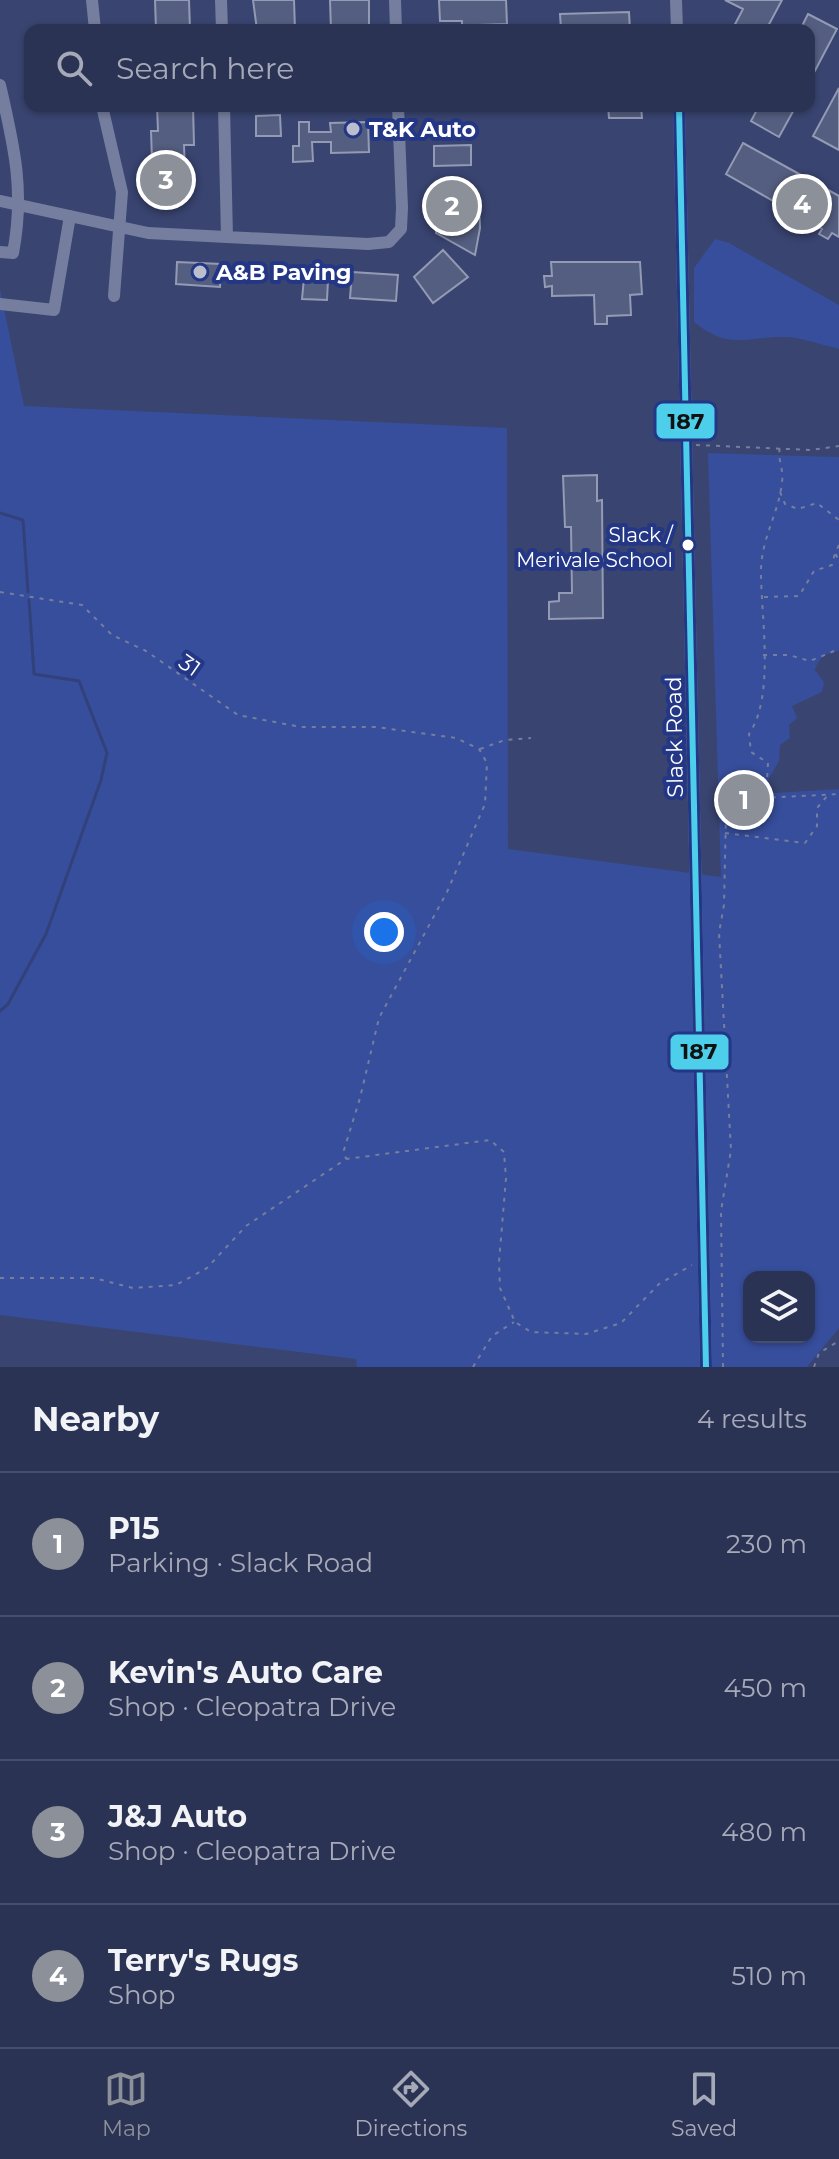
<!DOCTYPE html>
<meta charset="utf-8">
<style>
body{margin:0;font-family:Montserrat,sans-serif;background:#373f5e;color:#f1f3f6}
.controls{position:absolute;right:24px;bottom:24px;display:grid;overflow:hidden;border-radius:16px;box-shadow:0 2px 6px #0004}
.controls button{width:72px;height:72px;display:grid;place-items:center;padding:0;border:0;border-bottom:2px solid #474e6b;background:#2b3354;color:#f1f3f6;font:40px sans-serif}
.you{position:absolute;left:384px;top:932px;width:28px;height:28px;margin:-20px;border:6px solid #fff;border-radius:50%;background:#1a73e8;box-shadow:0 0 0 12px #1a73e833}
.badge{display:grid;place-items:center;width:52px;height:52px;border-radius:50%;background:#8c9099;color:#fff;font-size:26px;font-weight:700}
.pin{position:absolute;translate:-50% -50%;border:4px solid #fff;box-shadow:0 2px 8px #0006}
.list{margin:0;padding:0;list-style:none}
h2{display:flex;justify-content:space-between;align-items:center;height:104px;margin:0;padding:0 32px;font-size:34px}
h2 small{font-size:26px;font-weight:400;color:#a6aab8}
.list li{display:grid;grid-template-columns:52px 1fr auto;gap:24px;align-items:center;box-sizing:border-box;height:144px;padding:0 32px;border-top:2px solid #474e6b}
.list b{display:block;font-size:30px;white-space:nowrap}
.list p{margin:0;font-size:26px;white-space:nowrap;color:#a6aab8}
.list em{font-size:26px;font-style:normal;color:#a6aab8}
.icon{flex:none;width:44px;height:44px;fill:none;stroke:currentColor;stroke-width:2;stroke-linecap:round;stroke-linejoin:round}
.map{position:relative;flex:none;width:839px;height:1367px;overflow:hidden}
.search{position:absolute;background:#2b3354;box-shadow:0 2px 6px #0004;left:24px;right:24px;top:24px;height:88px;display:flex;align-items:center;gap:20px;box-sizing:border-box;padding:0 28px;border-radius:16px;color:#a6aab8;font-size:30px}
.sheet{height:680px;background:#2b3354}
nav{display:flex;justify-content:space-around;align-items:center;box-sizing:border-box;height:112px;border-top:2px solid #474e6b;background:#2b3354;font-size:22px;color:#a6aab8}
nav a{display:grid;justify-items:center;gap:4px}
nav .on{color:#8c9099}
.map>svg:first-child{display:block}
</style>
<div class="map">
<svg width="839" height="1367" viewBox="0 0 839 1367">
<rect width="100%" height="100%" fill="#394470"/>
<!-- green -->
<path fill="#374e9c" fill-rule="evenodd" d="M715 239 729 243 839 305V349C822 345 801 337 783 337 743 337 729 350 694 322V268Z
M0 289 24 406 507 428 508 849 721 877 708 453 839 457V651C827 652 818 658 815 670L824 682 822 692 792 706 797 718 789 725 790 738 780 745 779 761 764 787 775 793 839 789V1328L807 1367H357L356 1359 0 1315ZM749 1277H809V1337H749Z"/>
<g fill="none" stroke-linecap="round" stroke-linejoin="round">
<!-- stream -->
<path stroke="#33417b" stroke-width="3" d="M0 513 23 520 28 592
M0 1011 8 1004 46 934 101 780 107 753 79 681 34 674 29 600"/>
</g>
<!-- building -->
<path fill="#545e80" stroke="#939ab4" stroke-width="2" d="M155 0H189L190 30H156Z
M253 0H294L295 30H257Z
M330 0H369V30H331Z
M439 0H506L507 24 479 25V30H462V21H440Z
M725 0H782L766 30H732L743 9Z
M629 12 630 30H561L560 14Z
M808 14 837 29 809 82V30H800Z
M839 88V150L813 136Z
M157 106H193L194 145H184L186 201 147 198 146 162 152 161 151 131H158Z
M608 106H641L642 118H609Z
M759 106H796L779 137 751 121Z
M280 115 281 136H256V116Z
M299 122H309V132H331L330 123 368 122 369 152 331 153V142H312L313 161 293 162V146H299Z
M743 143 839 196V237L832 233 828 239 819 234 822 229 726 174Z
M471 145V165L434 166V146Z
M438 200H479L480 228 475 255 436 233Z
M443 250 468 277 433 303 414 277Z
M177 262 221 264 220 287 176 284Z
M551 262H640L642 294 630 295 631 315 607 316V324H595L594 295 552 296V286L545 287 544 276H552Z
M352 272 398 275 396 301 350 298Z
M304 278 328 280 327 300 302 299Z
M597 475V501L602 500 603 618 549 619V602L559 601V593H572L571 527H565L563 476Z"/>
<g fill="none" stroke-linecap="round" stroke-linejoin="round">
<!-- path -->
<path stroke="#757e9e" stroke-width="2" stroke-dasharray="4 6" stroke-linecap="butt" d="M696 445 811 450 839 446
M780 492 785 504 798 509 817 503 839 520
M839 545 835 553 839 560
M0 592 82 605 112 635 146 651 238 715 301 727H376L456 738 479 749 487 763 485 804 447 892 379 1018 360 1098 344 1150 346 1159
M764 597 799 596 814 571 832 565 835 553
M763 655H789L810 661 839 649
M480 749 505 740 531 738
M766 797 768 763 751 752 749 734C775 696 761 618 761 572 761 538 779 513 782 482 784 469 777 459 780 447
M725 833 805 843 817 826V808L828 795
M0 1278H94L133 1288 176 1285 207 1268 246 1226 346 1159 490 1140 504 1152 506 1178 499 1262 500 1288 515 1322 531 1332 586 1334 621 1323 659 1284 692 1265
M473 1367 492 1336 514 1322
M723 1367 721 1211 731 1150 719 933 724 905 726 813 759 808 761 798 839 794
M814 1367 819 1353 839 1341"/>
<!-- minor -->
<path stroke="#757e9e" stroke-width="12" d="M92 0 95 30
M221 0 222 30
M395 0 396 30
M676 0 677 30
M0 85C14 146 25 191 13 253L0 252
M102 106 122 192 114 296
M224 106 227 237
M679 106 706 1367
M1 201 148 233 368 244 389 242 401 229 402 208 398 106
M0 304 54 310 70 216"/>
<defs>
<path id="bus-1" d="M679 106 706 1367"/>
</defs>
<!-- bus-1 casing -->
<use href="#bus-1" stroke="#233786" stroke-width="12"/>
<!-- bus-1 -->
<use href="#bus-1" stroke="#4dcfeb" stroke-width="6"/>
</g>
<!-- markers -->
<g fill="#babecd" stroke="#233786" stroke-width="3">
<circle cx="353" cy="129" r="8"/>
<circle cx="200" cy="272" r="8"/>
</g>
<circle fill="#fff" stroke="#233786" stroke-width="3" cx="688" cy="545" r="7"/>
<g text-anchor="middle" stroke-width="8" stroke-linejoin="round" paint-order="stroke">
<!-- bus labels -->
<g font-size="20" fill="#fff" stroke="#233786" text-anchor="end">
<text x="673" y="542">Slack /<tspan x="673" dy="25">Merivale School</tspan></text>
</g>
<!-- poi labels -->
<g font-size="22" font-weight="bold" fill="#fff" stroke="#233786" text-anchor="start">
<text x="369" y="137">T&amp;K Auto</text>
<text x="216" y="280">A&amp;B Paving</text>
</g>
<!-- street labels -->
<g font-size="22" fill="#fff" stroke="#233786">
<text transform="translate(190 665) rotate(35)" y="8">31</text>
<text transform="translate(674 737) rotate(-91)" y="8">Slack Road</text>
</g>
</g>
<g stroke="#233786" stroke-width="3">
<rect x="655" y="402" width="61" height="38" rx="8" fill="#4dcfeb"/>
<rect x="669" y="1033" width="61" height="38" rx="8" fill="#4dcfeb"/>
</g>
<g font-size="22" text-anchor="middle" font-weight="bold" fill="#111">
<text x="686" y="429">187</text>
<text x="699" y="1059">187</text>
</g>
</svg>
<div class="controls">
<button><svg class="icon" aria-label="layers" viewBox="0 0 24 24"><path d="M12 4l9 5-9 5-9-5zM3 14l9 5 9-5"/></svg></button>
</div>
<div class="you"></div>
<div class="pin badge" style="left:744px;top:800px">1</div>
<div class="pin badge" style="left:452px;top:206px">2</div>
<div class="pin badge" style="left:166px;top:180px">3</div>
<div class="pin badge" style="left:802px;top:204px">4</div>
<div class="search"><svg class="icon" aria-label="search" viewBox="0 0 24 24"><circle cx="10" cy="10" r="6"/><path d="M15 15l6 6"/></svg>Search here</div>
</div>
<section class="sheet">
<h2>Nearby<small>4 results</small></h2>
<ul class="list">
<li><span class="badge">1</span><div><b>P15</b><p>Parking · Slack Road</p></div><em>230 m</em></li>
<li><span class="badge">2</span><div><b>Kevin's Auto Care</b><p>Shop · Cleopatra Drive</p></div><em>450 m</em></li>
<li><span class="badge">3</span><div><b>J&amp;J Auto</b><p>Shop · Cleopatra Drive</p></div><em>480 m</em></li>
<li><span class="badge">4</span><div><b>Terry's Rugs</b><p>Shop</p></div><em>510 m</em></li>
</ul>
</section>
<nav>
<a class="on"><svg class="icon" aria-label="map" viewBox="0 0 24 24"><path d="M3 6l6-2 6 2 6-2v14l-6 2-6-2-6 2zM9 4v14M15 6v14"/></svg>Map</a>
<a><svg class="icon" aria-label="directions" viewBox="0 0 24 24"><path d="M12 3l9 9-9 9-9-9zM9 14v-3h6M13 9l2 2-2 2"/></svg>Directions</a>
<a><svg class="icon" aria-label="saved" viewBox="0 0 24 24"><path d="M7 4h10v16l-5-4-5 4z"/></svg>Saved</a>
</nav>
